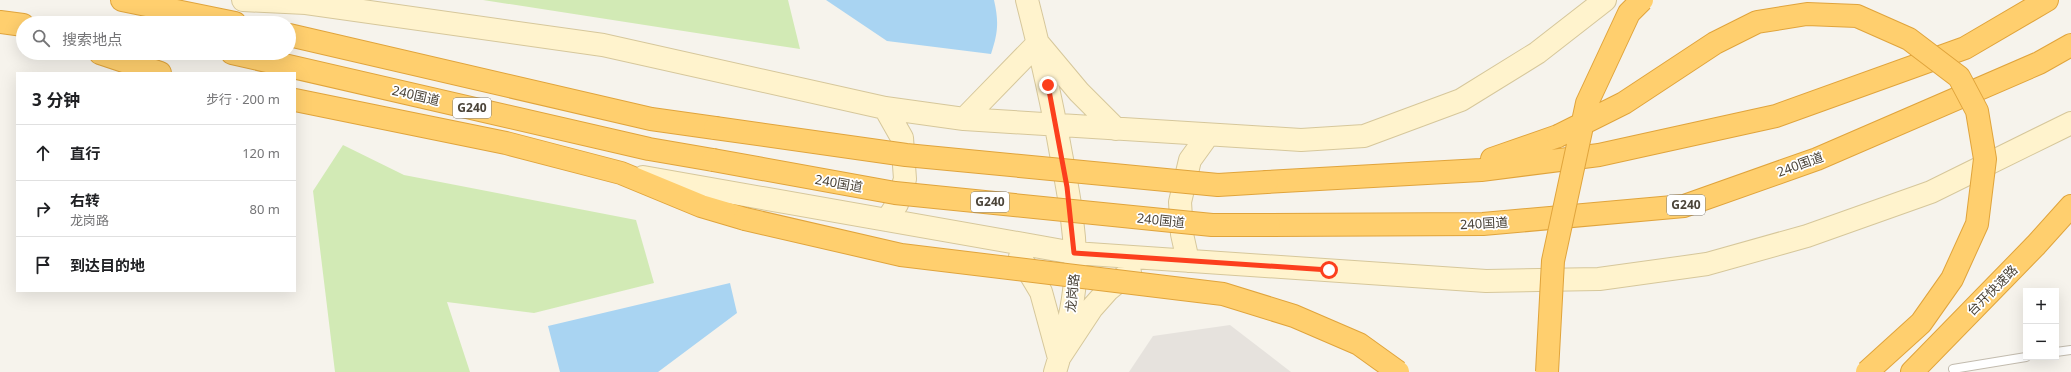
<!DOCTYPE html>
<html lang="zh">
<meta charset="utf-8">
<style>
body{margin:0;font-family:"Noto Sans","Noto Sans SC",sans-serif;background:#f6f6f6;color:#202124}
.controls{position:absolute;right:12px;bottom:12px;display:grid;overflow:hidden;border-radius:0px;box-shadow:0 4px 16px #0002}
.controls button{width:36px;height:36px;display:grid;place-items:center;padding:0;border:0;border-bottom:1px solid #e0e0e0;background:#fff;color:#202124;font:20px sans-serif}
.stop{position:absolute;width:12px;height:12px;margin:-9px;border:3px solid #fc3f1d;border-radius:50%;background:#fff}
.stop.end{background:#fc3f1d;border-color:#fff;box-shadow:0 1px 4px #0008}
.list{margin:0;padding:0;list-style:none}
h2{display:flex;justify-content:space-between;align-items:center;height:52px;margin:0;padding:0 16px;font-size:17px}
h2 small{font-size:13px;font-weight:400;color:#757577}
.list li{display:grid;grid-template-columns:26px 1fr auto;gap:12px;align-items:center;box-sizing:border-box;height:56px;padding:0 16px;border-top:1px solid #e0e0e0}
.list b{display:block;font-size:15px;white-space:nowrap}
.list p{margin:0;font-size:13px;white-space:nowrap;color:#757577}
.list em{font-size:13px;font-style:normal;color:#757577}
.icon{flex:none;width:22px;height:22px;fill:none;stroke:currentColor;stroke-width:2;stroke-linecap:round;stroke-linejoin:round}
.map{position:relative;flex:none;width:2071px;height:372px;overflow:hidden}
.search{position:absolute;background:#fff;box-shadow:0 4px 16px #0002;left:16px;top:16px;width:280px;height:44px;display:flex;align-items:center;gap:10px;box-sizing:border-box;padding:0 14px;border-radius:22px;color:#757577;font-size:15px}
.panel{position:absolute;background:#fff;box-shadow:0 4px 16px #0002;left:16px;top:72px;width:280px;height:220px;border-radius:0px}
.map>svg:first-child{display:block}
</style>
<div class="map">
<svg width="2071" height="372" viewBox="0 0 2071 372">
<rect width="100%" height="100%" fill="#f6f3ec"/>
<!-- industrial -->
<path fill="#e6e2dd" d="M1230 325 1291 372H1129L1153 336Z"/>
<!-- green -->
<path fill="#d2eab5" d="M483 0H788L800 49Z
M343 145 404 175 636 220 654 283 534 313 447 302 470 372H335L313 191Z"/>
<!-- water -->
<path fill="#a9d4f2" d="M826 0H994C999 22 998 33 991 54L887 41Z
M730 283 737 313 658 372H560L548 326Z"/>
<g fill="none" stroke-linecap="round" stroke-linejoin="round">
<defs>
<path id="lane" d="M2056 352 2071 350
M1953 369 2026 357"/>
<path id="secondary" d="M243 0 306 3 603 45 885 108 964 119 1301 140 1364 136 1461 100 1537 53 1605 0
M1027 0C1040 51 1052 102 1061 154 1069 195 1077 238 1075 280 1073 311 1064 343 1055 372
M885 108 902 138 905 179 897 204 887 220
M964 119 1038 43 1079 92 1116 129
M643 177 1074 253 1486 281 1599 279 1707 264 1807 236 1931 192 2071 123
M1020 257 1041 292 1059 358 1092 308 1108 290 1130 272
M1188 261 1182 234 1180 202 1190 160 1208 135"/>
<path id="highway" d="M122 0 235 23
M0 22 23 25
M289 35 651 119 715 128
M100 53 160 73
M232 53 649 149 713 160
M295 100 506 143 621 173 701 206 745 219
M1492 159 1558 136
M1267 182 1481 170 1599 155 1776 116 1965 48 2047 0
M1269 225 1483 224 1684 206 1817 159 2039 63 2071 45
M1912 372 2036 245 2071 206"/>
</defs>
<!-- lane casing -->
<use href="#lane" stroke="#c2bbae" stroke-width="10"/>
<!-- secondary casing -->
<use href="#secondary" stroke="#d6c79b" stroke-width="24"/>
<!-- highway casing -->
<use href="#highway" stroke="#e0a43c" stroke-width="24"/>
<!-- lane -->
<use href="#lane" stroke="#fff" stroke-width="8"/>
<!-- secondary -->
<use href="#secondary" stroke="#fff3cd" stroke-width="22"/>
<!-- highway -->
<use href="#highway" stroke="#ffcf6e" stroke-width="22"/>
<defs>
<path id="highway-bridge" d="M715 128 906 155 1218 185 1267 182
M1558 136 1624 103 1715 43 1757 22 1807 14 1857 16 1909 39 1959 77 1977 111 1985 159 1977 224 1952 279 1921 323 1867 372
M713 160 895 193 1212 225H1269
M745 219 901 255 1223 294 1294 316 1359 344 1398 372
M1547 372 1553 261 1587 103 1629 13 1642 0"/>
</defs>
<!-- highway-bridge casing -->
<use href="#highway-bridge" stroke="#e0a43c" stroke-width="24" stroke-linecap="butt"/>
<!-- highway-bridge -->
<use href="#highway-bridge" stroke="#ffcf6e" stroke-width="22"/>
</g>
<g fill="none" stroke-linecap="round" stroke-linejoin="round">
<!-- route -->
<path stroke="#fc3f1d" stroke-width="5" d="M1048 85 1067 187 1074 253 1329 270"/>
</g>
<g text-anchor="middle" stroke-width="3.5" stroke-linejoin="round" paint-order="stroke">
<!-- shield labels -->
<g fill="#fff" stroke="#817c74" stroke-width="1">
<rect x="453" y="98" width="38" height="20" rx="3"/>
<rect x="971" y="192" width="38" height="20" rx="3"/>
<rect x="1667" y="195" width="38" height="20" rx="3"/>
</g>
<g font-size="12" font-weight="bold" fill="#4b4439">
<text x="472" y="112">G240</text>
<text x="990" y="206">G240</text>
<text x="1686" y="209">G240</text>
</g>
<!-- street labels -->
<g font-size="13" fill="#4b4439" stroke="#fff">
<text transform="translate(416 95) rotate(13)" y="5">240国道</text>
<text transform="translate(1800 164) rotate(-20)" y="5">240国道</text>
<text transform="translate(839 183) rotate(10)" y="5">240国道</text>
<text transform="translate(1161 220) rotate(6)" y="5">240国道</text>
<text transform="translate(1484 223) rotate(-3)" y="5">240国道</text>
<text transform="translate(1992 290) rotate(-45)" y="5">台开快速路</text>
<text transform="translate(1072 293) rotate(-84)" y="5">龙岗路</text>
</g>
</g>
</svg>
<div class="controls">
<button>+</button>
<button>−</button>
</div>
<div class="stop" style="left:1329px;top:270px"></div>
<div class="stop end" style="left:1048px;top:85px"></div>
<div class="search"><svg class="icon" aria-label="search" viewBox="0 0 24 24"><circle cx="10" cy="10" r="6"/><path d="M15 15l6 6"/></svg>搜索地点</div>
<section class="panel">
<h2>3 分钟<small>步行 · 200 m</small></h2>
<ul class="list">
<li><svg class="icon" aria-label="ahead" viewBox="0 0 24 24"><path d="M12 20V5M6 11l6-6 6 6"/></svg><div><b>直行</b></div><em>120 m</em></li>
<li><svg class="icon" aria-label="right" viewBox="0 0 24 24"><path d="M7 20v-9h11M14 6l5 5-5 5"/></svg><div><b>右转</b><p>龙岗路</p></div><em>80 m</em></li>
<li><svg class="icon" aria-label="arrive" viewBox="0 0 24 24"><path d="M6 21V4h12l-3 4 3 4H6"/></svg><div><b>到达目的地</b></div></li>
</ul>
</section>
</div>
